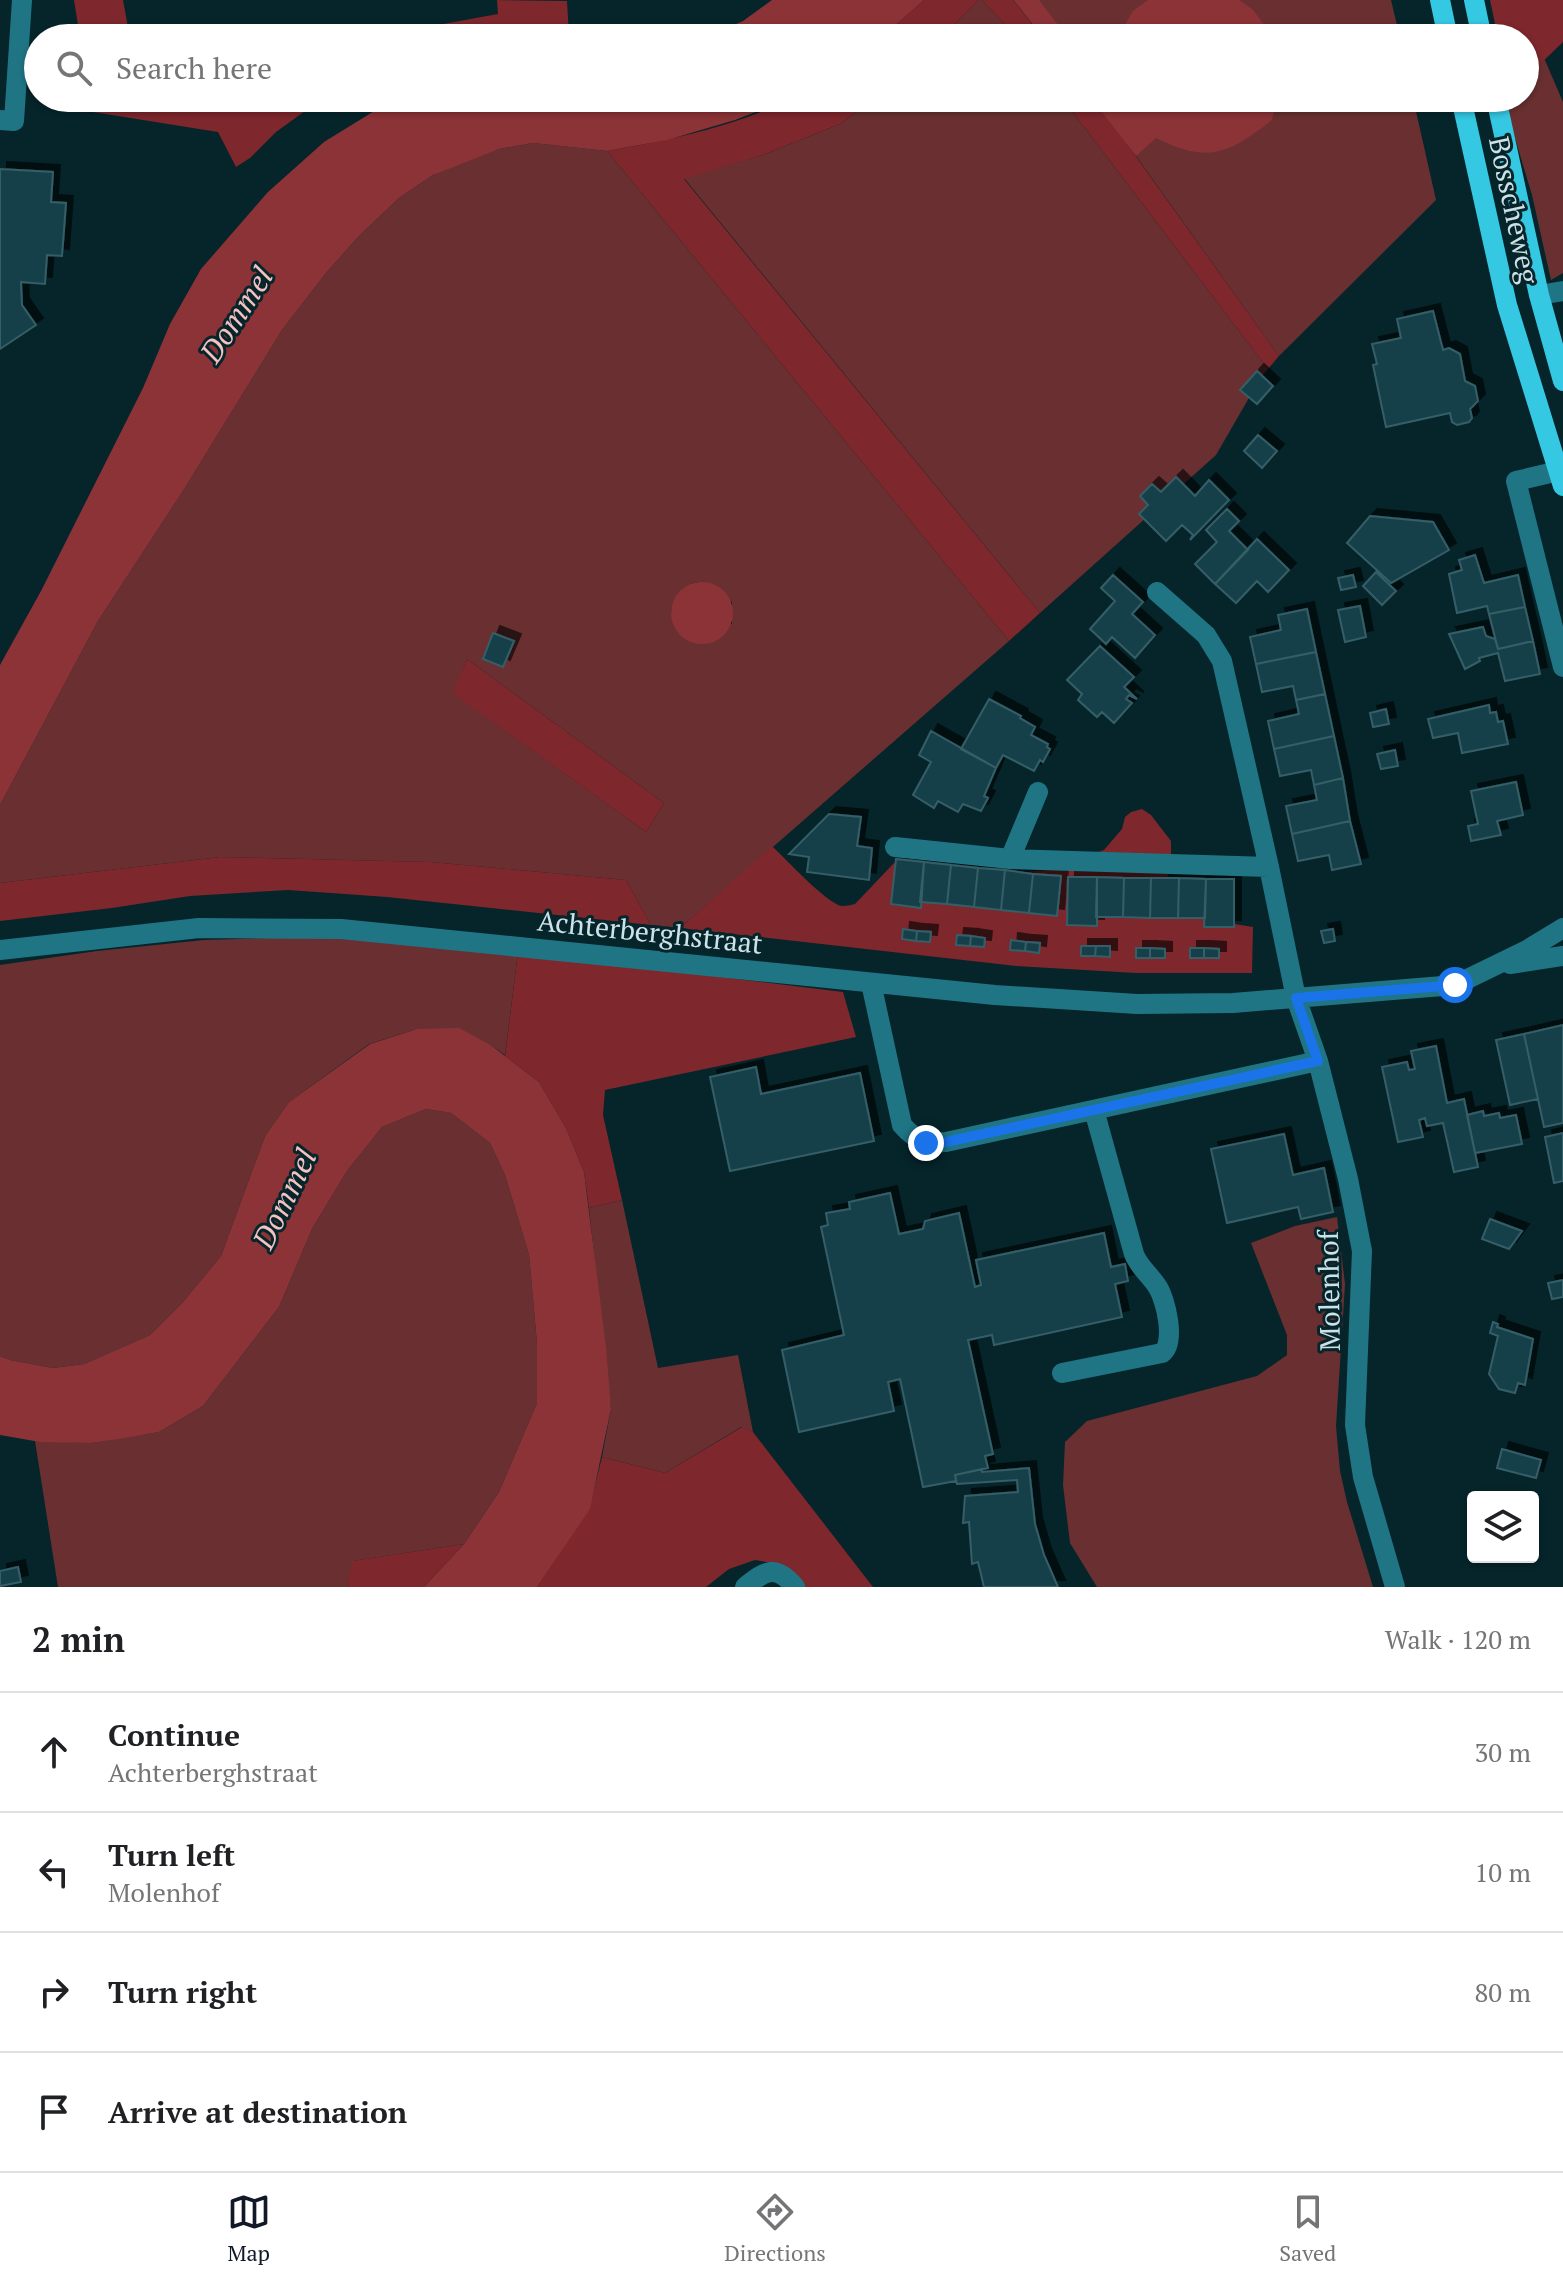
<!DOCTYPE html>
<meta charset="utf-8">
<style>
body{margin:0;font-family:"PT Serif",serif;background:#f2f2f2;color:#202124}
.controls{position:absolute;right:24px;bottom:24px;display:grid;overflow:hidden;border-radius:8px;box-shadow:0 2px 6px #0004}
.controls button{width:72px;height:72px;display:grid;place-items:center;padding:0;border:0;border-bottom:2px solid #e0e0e0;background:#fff;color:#202124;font:40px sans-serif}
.stop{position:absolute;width:24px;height:24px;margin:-18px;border:6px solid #1a73e8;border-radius:50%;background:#fff}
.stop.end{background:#1a73e8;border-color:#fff;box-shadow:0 2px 8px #0008}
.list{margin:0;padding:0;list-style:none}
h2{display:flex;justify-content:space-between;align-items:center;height:104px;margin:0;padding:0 32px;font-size:34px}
h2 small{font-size:26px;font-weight:400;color:#757577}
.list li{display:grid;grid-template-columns:52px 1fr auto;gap:24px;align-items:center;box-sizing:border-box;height:120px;padding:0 32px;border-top:2px solid #e0e0e0}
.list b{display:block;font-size:30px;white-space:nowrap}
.list p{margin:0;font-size:26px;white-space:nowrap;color:#757577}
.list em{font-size:26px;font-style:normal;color:#757577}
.icon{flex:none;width:44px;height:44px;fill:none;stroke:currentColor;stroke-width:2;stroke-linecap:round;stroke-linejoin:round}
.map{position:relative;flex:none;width:1563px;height:1587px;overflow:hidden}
.search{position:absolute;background:#fff;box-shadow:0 2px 6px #0004;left:24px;right:24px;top:24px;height:88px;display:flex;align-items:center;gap:20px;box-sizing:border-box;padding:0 28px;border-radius:44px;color:#757577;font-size:30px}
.sheet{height:584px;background:#fff}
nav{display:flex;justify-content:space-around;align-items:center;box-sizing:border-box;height:112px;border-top:2px solid #e0e0e0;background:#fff;font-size:22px;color:#757577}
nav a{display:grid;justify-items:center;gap:4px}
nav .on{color:#111827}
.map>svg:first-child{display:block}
</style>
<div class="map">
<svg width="1563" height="1587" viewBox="0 0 1563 1587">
<defs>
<filter id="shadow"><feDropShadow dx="7" dy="-7" stdDeviation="0" flood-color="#0009"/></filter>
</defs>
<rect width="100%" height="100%" fill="#05252b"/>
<!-- green -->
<path fill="#6a3031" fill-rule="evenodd" d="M979 0H982L1017 38H940Z
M1013 0H1391L1400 38H1043Z
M1544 58 1563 102V273L1551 280 1532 195 1503 98H1525V72H1532Z
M876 98H1062L1268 369 1261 377 1216 455 1040 613 684 178 763 155 840 124Z
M1091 98H1413L1436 200 1279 356 1136 156Z
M533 143 607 151 1009 641 680 928 651 925 626 880 431 862 220 857 0 883V805L98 621 183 491 282 330 326 273 359 236 399 198 433 175 466 160 499 149ZM697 582 732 602V624L671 613C674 596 681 587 697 582ZM467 659 664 803 646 832 453 693Z
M340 936 518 952 505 1055 492 1046 417 1029 369 1044 289 1102 265 1136 221 1256 183 1302 150 1335 84 1364 53 1368 10 1360 0 1356V965L97 951 204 940Z
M426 1109 451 1113 490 1143 505 1175 529 1255 537 1343V1403L499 1492 464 1544 353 1561 347 1587H58L35 1441 91 1443 159 1432 203 1406 279 1307 312 1229 347 1171 382 1127Z
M622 1200 658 1368 738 1355 753 1432 741 1427 665 1473 602 1457 611 1409 589 1208Z
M1337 1217 1345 1284 1336 1426 1340 1471 1347 1502 1373 1587H1097L1070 1543 1063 1485 1065 1442 1087 1421 1257 1376 1287 1355V1335L1251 1243 1295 1226Z"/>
<!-- forest -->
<path fill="#7e272c" d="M74 0H123L130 38H80Z
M497 0 567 1 569 35 523 38H386L410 30 498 14Z
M924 0H979L940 38H881Z
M982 0H1013L1043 38H1017Z
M1490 0H1563V42L1532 72H1525V38H1498Z
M91 98H222L265 103 272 98H323L276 132 250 158 236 167 218 132 93 112Z
M792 98H876L840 124 763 155 684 179 1040 613 1009 641 607 151C669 140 735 127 792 98Z
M1062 98H1091L1117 130 1279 356 1268 369Z
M467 659 664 803 646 832 452 693Z
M1142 809 1151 815 1171 841V868L1165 884 1174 909 1210 920 1253 927 1252 973H1136L1016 966 680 928 772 846C785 858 827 904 842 906 846 906 851 905 855 904L894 863 920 881 1048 870 1104 850 1122 829 1125 817 1131 812Z
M220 857 431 862 626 880 651 925 387 897 288 890 190 896 112 908 0 921V883Z
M518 952 843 992 856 1037 605 1090 603 1115 622 1200 589 1208 584 1172 566 1128 539 1082 505 1056Z
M742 1427 753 1432 873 1587H803L778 1564 755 1560 729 1569 706 1587H537L589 1509 602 1457 665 1473Z
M464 1544 424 1587H347L352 1561Z"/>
<!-- water -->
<path fill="#8c3337" d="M772 0H924L881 38H704L743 21Z
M1014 0H1039L1068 38H1044Z
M1148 0H1239L1253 10 1274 38H1117L1133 11Z
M403 98H792L735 120 667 140 607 151 533 143 499 149 433 175 399 198 359 236 326 273 282 330 183 491 98 621 0 805V665L41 591 143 388 170 324 201 269 268 192 324 142 384 105Z
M1091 98H1115L1127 114 1121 98H1277L1272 120C1228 154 1208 164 1156 138L1136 156Z
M671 613a31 31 0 1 1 62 0a31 31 0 1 1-62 0Z
M459 1028 492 1046 539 1082 566 1128 584 1172 606 1347 611 1409 590 1509 537 1587H424L464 1544 499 1492 537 1403V1343L529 1255 505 1175 490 1143 451 1113 426 1109 382 1127 347 1171 312 1229 279 1307 203 1406 159 1432 119 1439 91 1443 40 1442 0 1435V1356L10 1360 53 1368 84 1364 150 1335 183 1302 221 1256 265 1136 289 1102 370 1044 417 1029Z"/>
<!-- building -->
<path fill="#164149" stroke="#365e67" stroke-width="2" filter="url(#shadow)" d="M0 169 53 172 51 202 66 203 62 256 47 255 45 284 21 282 22 305 36 325 0 349Z
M1433 311 1443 350 1449 348 1460 354 1465 381 1475 386 1478 401 1470 409 1472 418 1469 422 1457 425 1452 422 1450 413 1386 427 1373 365 1377 364 1372 344 1401 338 1397 319Z
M1257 371 1273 386 1257 404 1240 390Z
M1258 435 1277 451 1262 468 1244 451Z
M1176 477 1195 496 1209 480 1229 500 1190 540 1193 535 1182 525 1166 541 1139 514 1148 505 1140 496 1152 484 1161 492Z
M1227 509 1239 521 1229 531 1248 550 1215 584 1195 564 1217 542 1206 530Z
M1370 516 1433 522 1449 550 1391 583 1347 543Z
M1257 539 1289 570 1268 592 1257 581 1236 603 1215 584Z
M1475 555 1484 583 1518 575 1525 607 1489 614 1487 606 1457 613 1449 574 1462 570 1459 560Z
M1376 572 1396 591 1382 605 1363 586Z
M1113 575 1143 602 1132 614 1155 635 1135 658 1112 637 1106 644 1090 629 1115 601 1101 588Z
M1353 575 1356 587 1341 590 1338 578Z
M1360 606 1366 637 1345 642 1338 610Z
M1525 607 1533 641 1498 649 1489 614Z
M1307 609 1316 652 1256 664 1250 637 1281 630 1278 615Z
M1483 627 1486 636 1495 639 1498 649 1533 641 1540 674 1505 681 1498 653 1479 658 1480 661 1465 669 1449 634Z
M493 633 514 641 503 667 483 659Z
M1100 646 1134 677 1124 687 1137 699 1129 695 1126 699 1132 703 1114 723 1102 712 1097 717 1078 700 1082 694 1067 680Z
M1316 652 1325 694 1296 700 1293 686 1262 692 1256 664Z
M1325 694 1334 736 1274 749 1268 721 1299 714 1296 700Z
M989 699 1021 716 1020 718 1035 727 1031 735 1048 744 1047 747 1050 749 1043 762 1040 760 1034 771 1003 755 996 768 961 749Z
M1489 705 1490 713 1496 712 1498 722 1503 721 1508 744 1462 753 1458 733 1433 738 1428 719Z
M1386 709 1389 724 1373 727 1370 713Z
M931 731 996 768 984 796 988 798 981 811 963 804 958 812 938 801 934 808 913 795 931 762 919 755Z
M1334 736 1343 778 1314 785 1311 770 1280 776 1274 749Z
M1395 750 1398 766 1381 769 1377 754Z
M1343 778 1350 821 1292 834 1286 806 1317 800 1314 785Z
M1516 782 1523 815 1497 821 1501 835 1471 841 1468 826 1478 824 1471 791Z
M829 814 861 817 857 846 872 848 869 880 807 872 809 857 789 854Z
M1350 821 1361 864 1332 870 1329 855 1298 861 1292 834Z
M896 859 924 862 921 908 891 904Z
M924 862 951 865 947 904 920 902Z
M951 865 978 868 974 907 947 904Z
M978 868 1005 870 1001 910 974 907Z
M1005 870 1033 874 1029 913 1001 910Z
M1033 874 1061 876 1057 916 1029 913Z
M1068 877H1097V926L1067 925Z
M1097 877 1124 878 1123 917H1096Z
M1124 878H1151L1150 918 1123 917Z
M1151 878H1179L1178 918H1150Z
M1179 878 1206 879 1205 918H1178Z
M1206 879H1234V927H1204Z
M903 929 917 931 916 941 902 939Z
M1333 929 1335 941 1324 943 1321 931Z
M917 931 931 932 930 942 916 941Z
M957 935 971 936 970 946 956 945Z
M971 936 985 938 984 947 970 946Z
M1011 940 1026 942 1025 951 1010 950Z
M1026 942 1040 943 1039 953 1025 951Z
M1081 946H1096L1095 956H1081Z
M1096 946H1110V957L1095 956Z
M1136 948H1150V958H1136Z
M1150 948 1165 949V958H1150Z
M1190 948H1204V958H1190Z
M1204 948 1219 949V958H1204Z
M1563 1025V1123L1544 1127 1524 1034Z
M1524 1034 1538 1099 1510 1105 1496 1040Z
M1436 1046 1447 1103 1464 1099 1478 1167 1454 1172 1443 1123 1427 1126 1425 1118 1419 1120 1423 1137 1398 1142 1382 1067 1407 1062 1409 1070 1415 1069 1411 1051Z
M756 1067 761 1094 860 1073 874 1141 730 1171 710 1077Z
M1483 1111 1484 1116 1499 1113 1500 1118 1516 1115 1522 1144 1475 1153 1467 1115Z
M1563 1133V1181L1554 1183 1545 1137Z
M1284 1134 1293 1175 1324 1168 1333 1212 1301 1219 1298 1207 1227 1223 1211 1149Z
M890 1193 899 1234 923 1229 925 1221 959 1213 975 1287 981 1285 976 1260 1104 1233 1111 1267 1125 1264 1128 1281 1115 1284 1122 1317 994 1345 992 1335 968 1340 993 1454 985 1456 988 1468 955 1475 956 1481 923 1487 900 1379 888 1382 894 1411 799 1432 782 1350 844 1335 821 1227 828 1225 826 1213 850 1209 849 1202Z
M1490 1219 1522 1231 1509 1249 1482 1239Z
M1563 1280V1297L1552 1299 1548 1283Z
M1493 1322 1498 1324 1497 1327 1533 1339 1525 1385 1518 1383 1515 1393 1499 1389 1489 1374 1498 1336 1490 1333Z
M1502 1449 1541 1460 1536 1478 1497 1468Z
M1029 1468 1035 1524 1044 1555 1058 1587H984L978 1562 972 1564 969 1522 963 1523 965 1496 1018 1492 1017 1480 957 1484 955 1475 982 1469V1472Z
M18 1567 21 1582 0 1586V1571Z"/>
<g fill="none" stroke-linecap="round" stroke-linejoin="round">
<!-- minor -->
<path stroke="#207585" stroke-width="20" d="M0 120 14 121 22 0
M1539 295 1563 291
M1563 470 1516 481 1563 667
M1157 592 1206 635 1222 661 1269 867 1296 998 1318 1061 1348 1179 1362 1251 1355 1425 1363 1477 1395 1587
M895 847 1010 859 1269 867
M1010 859 1038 792
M0 950 199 928 341 929 995 995 1137 1004 1233 1003 1455 985 1527 950 1563 928
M1510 964 1563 956
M871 983 902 1125C916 1141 925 1143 946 1142L1318 1061
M1062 1373 1162 1353C1176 1343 1166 1299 1157 1286 1149 1274 1139 1267 1134 1254L1094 1110
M745 1587C766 1570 776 1564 795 1587"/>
<!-- major -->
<path stroke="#35c8e2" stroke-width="20" d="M1440 0 1448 38
M1474 0 1482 38
M1461 98 1507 305 1563 486
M1496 98 1539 295 1563 381"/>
</g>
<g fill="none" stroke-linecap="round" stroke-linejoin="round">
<!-- route -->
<path stroke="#1a73e8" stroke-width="10" d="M926 1143 946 1142 1318 1061 1296 998 1455 985"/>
</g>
<g text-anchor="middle" stroke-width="6" stroke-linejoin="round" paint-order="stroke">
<!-- street labels -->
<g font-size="28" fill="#cce2e7" stroke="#05252b">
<text transform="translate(1514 210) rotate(78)" y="10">Bosscheweg</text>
<text transform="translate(650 932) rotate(6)" y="10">Achterberghstraat</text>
<text transform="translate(1329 1291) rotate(-91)" y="10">Molenhof</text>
</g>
<!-- water labels -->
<g font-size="30" font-style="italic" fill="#f6c2c0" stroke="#05252b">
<text transform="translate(237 315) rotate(-57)" y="10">Dommel</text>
<text transform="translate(285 1199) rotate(-64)" y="10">Dommel</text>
</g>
</g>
</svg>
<div class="controls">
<button><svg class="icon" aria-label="layers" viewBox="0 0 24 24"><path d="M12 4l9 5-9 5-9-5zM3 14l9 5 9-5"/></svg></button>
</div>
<div class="stop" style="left:1455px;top:985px"></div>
<div class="stop end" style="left:926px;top:1143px"></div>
<div class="search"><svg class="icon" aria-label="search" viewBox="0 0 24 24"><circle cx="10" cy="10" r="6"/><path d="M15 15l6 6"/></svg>Search here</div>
</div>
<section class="sheet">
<h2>2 min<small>Walk · 120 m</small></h2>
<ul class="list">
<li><svg class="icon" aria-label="ahead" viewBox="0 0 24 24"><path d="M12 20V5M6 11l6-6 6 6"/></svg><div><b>Continue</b><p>Achterberghstraat</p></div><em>30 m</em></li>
<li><svg class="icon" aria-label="left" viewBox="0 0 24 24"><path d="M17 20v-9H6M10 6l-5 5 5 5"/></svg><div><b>Turn left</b><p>Molenhof</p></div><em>10 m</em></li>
<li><svg class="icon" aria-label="right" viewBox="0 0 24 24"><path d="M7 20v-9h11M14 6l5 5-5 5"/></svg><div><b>Turn right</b></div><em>80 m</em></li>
<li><svg class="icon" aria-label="arrive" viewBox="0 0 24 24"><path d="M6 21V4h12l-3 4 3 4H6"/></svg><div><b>Arrive at destination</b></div></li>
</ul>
</section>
<nav>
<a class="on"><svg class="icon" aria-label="map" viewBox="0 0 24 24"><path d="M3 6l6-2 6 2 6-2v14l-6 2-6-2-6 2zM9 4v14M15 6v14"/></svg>Map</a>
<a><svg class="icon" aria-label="directions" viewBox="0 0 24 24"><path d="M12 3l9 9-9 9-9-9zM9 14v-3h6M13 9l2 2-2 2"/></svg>Directions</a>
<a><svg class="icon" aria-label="saved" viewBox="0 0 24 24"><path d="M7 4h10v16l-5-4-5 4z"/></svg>Saved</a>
</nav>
